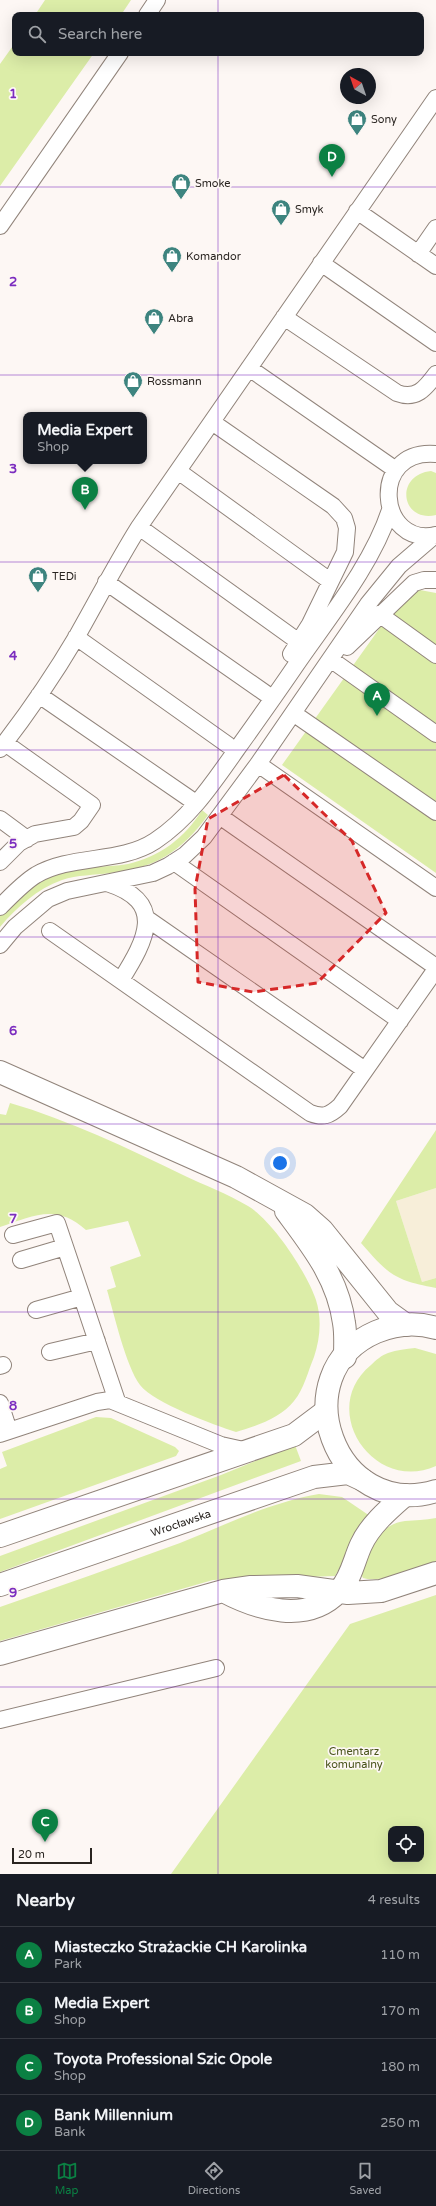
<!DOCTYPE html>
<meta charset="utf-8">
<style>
body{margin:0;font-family:"Varela Round",sans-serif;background:#242831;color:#f1f3f6}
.controls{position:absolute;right:12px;bottom:12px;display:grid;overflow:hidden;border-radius:8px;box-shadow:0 4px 16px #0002}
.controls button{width:36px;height:36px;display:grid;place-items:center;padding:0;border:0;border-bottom:1px solid #363941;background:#171b24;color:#f1f3f6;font:20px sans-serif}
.compass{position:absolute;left:340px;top:68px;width:36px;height:36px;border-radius:50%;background:#171b24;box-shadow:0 4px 16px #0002;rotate:320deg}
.scale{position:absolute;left:12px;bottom:10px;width:80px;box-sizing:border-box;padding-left:4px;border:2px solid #292420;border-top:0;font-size:11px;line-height:14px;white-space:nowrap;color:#292420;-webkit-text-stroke:3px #fdf7f4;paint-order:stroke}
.you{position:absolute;left:280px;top:1163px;width:14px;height:14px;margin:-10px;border:3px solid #fff;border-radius:50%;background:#1a73e8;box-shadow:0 0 0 6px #1a73e833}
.badge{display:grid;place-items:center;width:26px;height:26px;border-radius:50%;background:#0b8043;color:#fff;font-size:13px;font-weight:700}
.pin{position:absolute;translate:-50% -33px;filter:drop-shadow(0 1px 2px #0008)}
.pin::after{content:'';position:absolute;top:21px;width:14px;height:12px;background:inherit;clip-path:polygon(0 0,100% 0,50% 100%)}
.popup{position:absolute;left:23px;top:412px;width:124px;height:52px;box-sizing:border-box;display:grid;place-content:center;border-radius:8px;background:#171b24;filter:drop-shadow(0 1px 3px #0005);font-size:13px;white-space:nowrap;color:#9ea1a6}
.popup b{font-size:15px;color:#f1f3f6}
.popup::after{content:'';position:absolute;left:50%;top:100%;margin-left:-8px;border:8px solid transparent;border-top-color:#171b24}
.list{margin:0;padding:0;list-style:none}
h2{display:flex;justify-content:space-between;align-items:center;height:52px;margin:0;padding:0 16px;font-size:17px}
h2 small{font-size:13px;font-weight:400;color:#9ea1a6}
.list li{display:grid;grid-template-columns:26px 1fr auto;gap:12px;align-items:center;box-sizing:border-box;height:56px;padding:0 16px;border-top:1px solid #363941}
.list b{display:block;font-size:15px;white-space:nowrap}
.list p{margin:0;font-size:13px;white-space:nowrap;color:#9ea1a6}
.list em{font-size:13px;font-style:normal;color:#9ea1a6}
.icon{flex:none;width:22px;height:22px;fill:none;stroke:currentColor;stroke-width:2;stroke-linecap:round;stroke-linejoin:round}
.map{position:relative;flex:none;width:436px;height:1874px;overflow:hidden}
.search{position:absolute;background:#171b24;box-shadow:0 4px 16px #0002;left:12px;right:12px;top:12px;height:44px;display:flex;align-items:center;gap:10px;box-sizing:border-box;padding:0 14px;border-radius:8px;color:#9ea1a6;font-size:15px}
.sheet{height:276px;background:#171b24}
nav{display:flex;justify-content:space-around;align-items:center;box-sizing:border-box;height:56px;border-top:1px solid #363941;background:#171b24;font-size:11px;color:#9ea1a6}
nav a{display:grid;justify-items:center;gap:2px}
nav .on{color:#0b8043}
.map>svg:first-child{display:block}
</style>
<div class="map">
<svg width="436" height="1874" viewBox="0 0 436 1874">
<rect width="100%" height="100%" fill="#fdf7f4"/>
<!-- industrial -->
<path fill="#f7eed9" d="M436 1188V1278L422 1282 396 1201Z"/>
<!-- green -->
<path fill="#dceda8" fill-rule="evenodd" d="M45 0H131L121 15H35Z
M15 43V53H94L0 186V64Z
M431 471 436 473V515C401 523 394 475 431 471Z
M420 590 436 593V873L282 765 399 601Z
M202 810 208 815C181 852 156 868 110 873 95 875 77 875 62 880 37 889 17 907 0 927V916C16 898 36 881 59 873 81 865 105 868 128 864 159 857 185 838 202 810Z
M10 1103C69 1120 127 1148 183 1175 204 1185 228 1194 248 1206 273 1221 307 1273 316 1300 322 1319 320 1339 314 1357 308 1371 304 1389 294 1401 281 1418 256 1426 236 1432 214 1425 154 1403 140 1385 126 1366 114 1314 107 1290L116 1287 110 1267 141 1256 128 1221 86 1230C56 1203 33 1216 0 1227V1114L6 1115Z
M436 1130V1188L396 1201 422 1282 436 1278V1288C394 1280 389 1275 361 1243Z
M415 1348 436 1354V1466C373 1494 317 1409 371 1365 376 1360 382 1355 388 1353 397 1350 406 1349 415 1348Z
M96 1417 111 1418 175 1447 179 1451 176 1456 0 1519V1469L7 1466 2 1452Z
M295 1445 301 1461 0 1572V1556L221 1475Z
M319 1494 342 1497 370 1516 335 1576 213 1580 0 1641V1607C60 1586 120 1565 180 1543 225 1525 271 1502 319 1494Z
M436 1518V1562C417 1568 381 1584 363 1578L361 1574C368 1552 378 1524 405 1521 415 1520 425 1520 436 1518Z
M436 1595V1874H171L350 1624ZM391 1829H421V1859H391Z"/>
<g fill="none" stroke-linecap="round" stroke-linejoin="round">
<defs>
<path id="service" d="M147 15 157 0
M357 211 436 266
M0 226 120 53
M418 254 436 228
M321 263 436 343
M284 317 397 393C416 400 425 389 436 374
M249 368 396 470
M212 422 333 506 344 518 347 528 345 552 310 624 291 654
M436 454C368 448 378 548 436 535
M178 471 330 581
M139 527 299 642
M106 582 265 693
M379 614 436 655
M76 637 228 745
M347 647 414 583 424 580H436
M333 661 436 734
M39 695 190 799
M293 713 436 812
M0 749C28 713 54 675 77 636 98 599 117 562 139 527L436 98
M258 764 436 888
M221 817 436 967
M0 819 27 839
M0 862 19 843 35 834 74 827 81 821 92 805 5 743
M174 862 400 1021
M107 883C167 902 146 940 121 980
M0 907C11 896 23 883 36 875 72 854 120 864 155 841 190 818 213 783 237 749 257 721 277 693 296 665 329 617 372 565 390 510
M146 918 365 1070
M50 931 310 1113C323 1118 329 1116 340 1106L436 969
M0 945 15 927 48 899 67 891 153 873 168 866 185 855 204 837 258 764 368 604 399 566 435 535
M13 1235 57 1223 117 1401
M21 1260 65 1247
M36 1310 82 1297
M50 1352 97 1341
M0 1366 3 1365
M0 1403 9 1431
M0 1434 97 1402 110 1400 221 1445 248 1451
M0 1720 216 1668"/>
<path id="minor" d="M0 1072 236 1177 305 1215 322 1230 388 1312 406 1325
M286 1211C312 1246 338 1278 344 1323 346 1334 345 1346 345 1357
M223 1591C257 1609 307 1625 339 1591 351 1579 354 1560 361 1545 370 1525 389 1509 405 1495
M0 1654 223 1591 251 1587 297 1586 348 1593 381 1591 436 1573"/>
<g id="secondary">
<path d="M436 1328C416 1322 395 1324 376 1332 281 1373 335 1522 436 1491"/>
<path d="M0 1536 294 1435 326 1411"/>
<path id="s1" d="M0 1585 314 1477 348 1473 363 1480"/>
</g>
</defs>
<!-- service casing -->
<use href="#service" stroke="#91847b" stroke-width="18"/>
<!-- minor casing -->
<use href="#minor" stroke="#91847b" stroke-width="24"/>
<!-- secondary casing -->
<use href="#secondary" stroke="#91847b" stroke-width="24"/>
<!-- service -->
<use href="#service" stroke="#fff" stroke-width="16"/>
<!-- minor -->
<use href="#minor" stroke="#fff" stroke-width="22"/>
<!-- secondary -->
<use href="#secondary" stroke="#fff" stroke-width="22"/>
</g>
<!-- marked area -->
<path fill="#d62828" fill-opacity="0.2" stroke="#d62828" stroke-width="3" stroke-dasharray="8 5" stroke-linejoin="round" d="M284 775 352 841 386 913 317 983 253 992 198 982 195 889 208 819Z"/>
<!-- grid -->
<path fill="none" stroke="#7b2cbf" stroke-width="1" stroke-opacity="0.55" d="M218 0V15M218 53V1874M0 187H436M0 375H436M0 562H436M0 750H436M0 937H436M0 1124H436M0 1312H436M0 1499H436M0 1687H436"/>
<!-- icons -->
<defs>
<symbol id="shop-pin" viewBox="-11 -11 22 30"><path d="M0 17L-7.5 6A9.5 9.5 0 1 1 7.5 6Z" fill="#3d847f" stroke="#fdf7f4"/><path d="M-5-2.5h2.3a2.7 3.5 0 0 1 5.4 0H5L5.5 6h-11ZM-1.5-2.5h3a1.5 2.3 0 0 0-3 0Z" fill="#fff"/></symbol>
</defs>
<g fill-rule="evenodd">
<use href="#shop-pin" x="346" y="108" width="22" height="30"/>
<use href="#shop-pin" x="170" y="172" width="22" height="30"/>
<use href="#shop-pin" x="270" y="198" width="22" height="30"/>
<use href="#shop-pin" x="161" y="245" width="22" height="30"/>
<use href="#shop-pin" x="143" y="307" width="22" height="30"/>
<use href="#shop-pin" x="122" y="370" width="22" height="30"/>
<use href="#shop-pin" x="27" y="565" width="22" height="30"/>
</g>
<g text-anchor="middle" stroke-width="3.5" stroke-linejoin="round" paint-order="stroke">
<!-- poi labels -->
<g font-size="11" fill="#292420" stroke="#fdf7f4" text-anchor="start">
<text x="371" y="123">Sony</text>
<text x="195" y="187">Smoke</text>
<text x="295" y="213">Smyk</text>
<text x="186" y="260">Komandor</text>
<text x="168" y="322">Abra</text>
<text x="147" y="385">Rossmann</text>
<text x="52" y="580">TEDi</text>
</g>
<!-- street labels -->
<g font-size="11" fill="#292420" stroke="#fdf7f4">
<text dy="4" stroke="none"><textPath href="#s1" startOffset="191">Wrocławska</textPath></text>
</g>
<!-- park labels -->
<g font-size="11" fill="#49541b" stroke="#fdf7f4">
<text x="354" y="1755">Cmentarz<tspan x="354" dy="13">komunalny</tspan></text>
</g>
</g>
<g font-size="13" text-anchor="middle" font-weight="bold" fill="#7b2cbf" stroke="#fdf7f4" stroke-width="3.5" stroke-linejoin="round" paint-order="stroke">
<text x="13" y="98">1</text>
<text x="13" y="286">2</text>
<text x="13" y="473">3</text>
<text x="13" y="660">4</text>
<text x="13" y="848">5</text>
<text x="13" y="1035">6</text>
<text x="13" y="1223">7</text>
<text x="13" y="1410">8</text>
<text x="13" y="1597">9</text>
</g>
</svg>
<div class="controls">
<button><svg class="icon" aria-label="locate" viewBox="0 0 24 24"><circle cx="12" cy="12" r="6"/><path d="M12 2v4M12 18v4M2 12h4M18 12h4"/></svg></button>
</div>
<svg class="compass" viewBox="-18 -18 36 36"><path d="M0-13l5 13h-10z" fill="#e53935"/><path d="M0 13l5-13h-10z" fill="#9ea1a6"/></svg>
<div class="scale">20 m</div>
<div class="you"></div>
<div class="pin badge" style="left:377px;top:716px">A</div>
<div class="pin badge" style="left:85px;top:510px">B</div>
<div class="popup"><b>Media Expert</b>Shop</div>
<div class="pin badge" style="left:45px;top:1842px">C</div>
<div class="pin badge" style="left:332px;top:177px">D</div>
<div class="search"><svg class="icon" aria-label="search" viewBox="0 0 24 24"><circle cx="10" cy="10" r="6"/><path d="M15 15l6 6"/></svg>Search here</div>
</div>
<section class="sheet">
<h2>Nearby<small>4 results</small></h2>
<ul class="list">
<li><span class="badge">A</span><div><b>Miasteczko Strażackie CH Karolinka</b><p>Park</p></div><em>110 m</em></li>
<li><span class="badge">B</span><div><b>Media Expert</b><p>Shop</p></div><em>170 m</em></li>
<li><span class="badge">C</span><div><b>Toyota Professional Szic Opole</b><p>Shop</p></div><em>180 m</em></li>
<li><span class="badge">D</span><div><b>Bank Millennium</b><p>Bank</p></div><em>250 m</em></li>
</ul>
</section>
<nav>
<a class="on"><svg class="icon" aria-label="map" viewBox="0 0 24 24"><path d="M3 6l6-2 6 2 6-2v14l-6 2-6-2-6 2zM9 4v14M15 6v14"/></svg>Map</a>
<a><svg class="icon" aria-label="directions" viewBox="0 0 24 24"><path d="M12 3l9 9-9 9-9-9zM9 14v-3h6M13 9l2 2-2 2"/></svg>Directions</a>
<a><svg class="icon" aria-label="saved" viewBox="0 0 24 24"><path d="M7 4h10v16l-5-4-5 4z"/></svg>Saved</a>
</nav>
